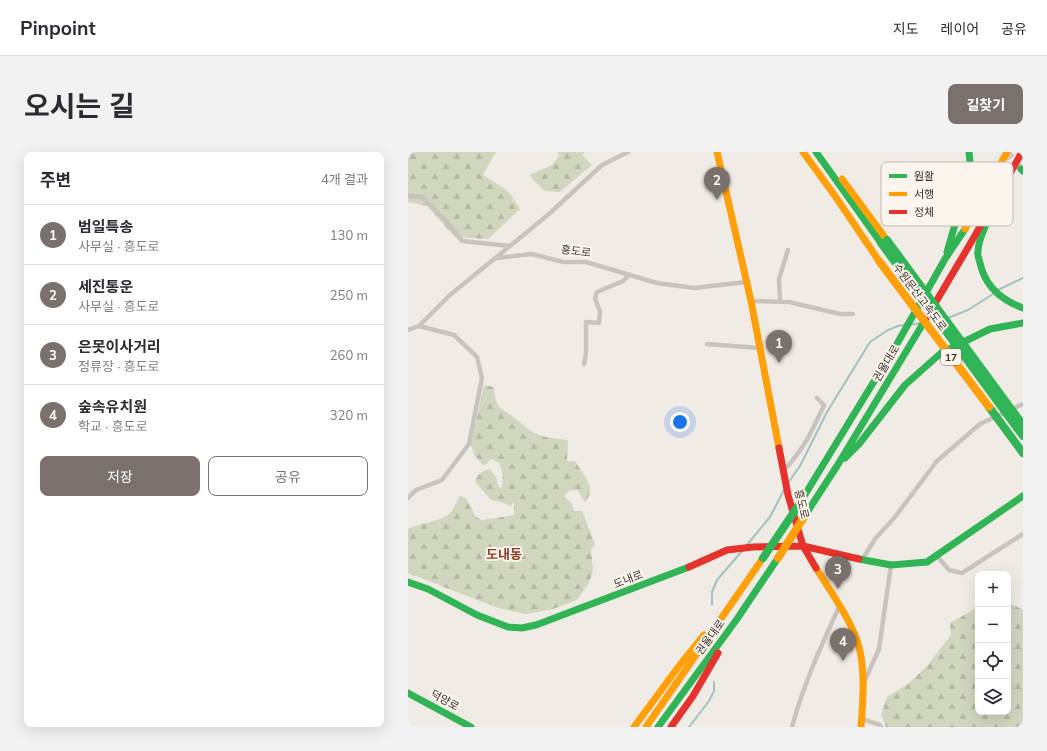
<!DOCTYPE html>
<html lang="ko">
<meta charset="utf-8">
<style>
body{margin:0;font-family:Mulish,"Noto Sans KR",sans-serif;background:#f2f2f3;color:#2b2b33}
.controls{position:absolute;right:12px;bottom:12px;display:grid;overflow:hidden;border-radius:8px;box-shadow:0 4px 16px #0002}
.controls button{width:36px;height:36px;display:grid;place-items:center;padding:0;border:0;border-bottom:1px solid #e1e1e2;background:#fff;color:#2b2b33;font:20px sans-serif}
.you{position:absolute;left:272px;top:270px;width:14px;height:14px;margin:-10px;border:3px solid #fff;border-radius:50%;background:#1a73e8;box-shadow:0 0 0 6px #1a73e833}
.badge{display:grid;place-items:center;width:26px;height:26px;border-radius:50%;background:#7a716c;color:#fff;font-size:13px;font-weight:700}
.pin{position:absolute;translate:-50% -33px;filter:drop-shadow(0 1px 2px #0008)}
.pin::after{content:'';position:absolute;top:21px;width:14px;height:12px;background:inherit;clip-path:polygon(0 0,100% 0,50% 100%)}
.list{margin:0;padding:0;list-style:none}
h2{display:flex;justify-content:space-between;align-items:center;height:52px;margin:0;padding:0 16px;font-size:17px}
h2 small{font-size:13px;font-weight:400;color:#7c7c81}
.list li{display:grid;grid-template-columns:26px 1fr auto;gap:12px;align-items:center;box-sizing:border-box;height:60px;padding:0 16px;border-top:1px solid #e1e1e2}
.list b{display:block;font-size:15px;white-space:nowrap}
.list p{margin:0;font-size:13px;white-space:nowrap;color:#7c7c81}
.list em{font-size:13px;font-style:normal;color:#7c7c81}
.actions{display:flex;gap:8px;padding:12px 16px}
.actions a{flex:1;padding:9px 0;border:1px solid #7a716c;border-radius:8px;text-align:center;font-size:14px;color:#7a716c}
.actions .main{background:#7a716c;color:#fff}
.icon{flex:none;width:22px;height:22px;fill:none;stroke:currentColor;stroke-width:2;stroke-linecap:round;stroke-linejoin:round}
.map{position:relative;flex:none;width:615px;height:575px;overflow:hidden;border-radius:8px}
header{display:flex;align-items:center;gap:24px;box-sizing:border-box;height:56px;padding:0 20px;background:#fff;border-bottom:1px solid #e1e1e2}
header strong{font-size:19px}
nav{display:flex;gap:22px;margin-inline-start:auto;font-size:14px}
.intro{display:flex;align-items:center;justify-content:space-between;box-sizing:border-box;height:96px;padding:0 24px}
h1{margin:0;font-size:28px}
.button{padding:10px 18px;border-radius:8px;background:#7a716c;color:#fff;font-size:14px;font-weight:700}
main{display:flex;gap:24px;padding:0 24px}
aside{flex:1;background:#fff;border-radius:8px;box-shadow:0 4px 16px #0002}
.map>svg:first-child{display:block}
</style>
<header>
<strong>Pinpoint</strong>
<nav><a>지도</a><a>레이어</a><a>공유</a></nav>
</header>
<div class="intro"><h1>오시는 길</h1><a class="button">길찾기</a></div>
<main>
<aside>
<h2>주변<small>4개 결과</small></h2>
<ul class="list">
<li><span class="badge">1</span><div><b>범일특송</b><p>사무실 · 흥도로</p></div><em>130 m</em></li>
<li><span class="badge">2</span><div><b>세진통운</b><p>사무실 · 흥도로</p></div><em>250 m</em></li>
<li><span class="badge">3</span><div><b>은못이사거리</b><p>정류장 · 흥도로</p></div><em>260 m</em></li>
<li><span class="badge">4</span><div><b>숲속유치원</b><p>학교 · 흥도로</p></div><em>320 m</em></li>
</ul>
<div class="actions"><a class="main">저장</a><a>공유</a></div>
</aside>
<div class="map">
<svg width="615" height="575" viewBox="0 0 615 575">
<defs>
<pattern id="forest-firs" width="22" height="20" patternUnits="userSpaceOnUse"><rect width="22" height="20" fill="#d1d6bf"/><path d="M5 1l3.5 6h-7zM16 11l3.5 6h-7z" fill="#b4b8a4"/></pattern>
</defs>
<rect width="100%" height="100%" fill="#f0ebe5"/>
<!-- forest -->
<path fill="url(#forest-firs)" d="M0 0H89L86 3 75 23 100 39 112 57 80 87 47 85 19 54 0 50Z
M149 0H177L174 3 184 13 152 40 136 39 121 23 144 13 151 4Z
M76 233 86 235C87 257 93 255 108 267 112 270 116 274 120 277 131 286 147 286 160 288L159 309H167C172 318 184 331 182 341 181 344 179 348 177 350L169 338 160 339 156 345 163 350 166 359H174L187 392 183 398 185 418 181 431 169 448 145 457 118 462 90 456 0 421V377C11 371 37 369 44 359 47 354 49 349 52 344L58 346 68 365 74 368 106 363V350L102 354 93 350 83 348 67 330C70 322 73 319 82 317L88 325 91 335H94C96 327 94 319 91 311L83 307 76 314 66 303 63 293Z
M600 450 615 458V575H478L473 563 479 545 500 532 519 514 543 483 542 471 570 455V560H600Z"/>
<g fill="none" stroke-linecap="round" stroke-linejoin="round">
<!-- stream -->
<path stroke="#a1c2c1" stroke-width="2" d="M590 138 615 126
M540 166 560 158 585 142
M502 173 512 171
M380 331 392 314 419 260 462 190 480 178 490 174 496 173
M338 394 362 365 377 336
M304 453V440L309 428 334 399
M281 575 301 549 306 539V530"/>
<!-- highway-tunnel -->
<path stroke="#ccc6c0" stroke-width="8" stroke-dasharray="8 4" stroke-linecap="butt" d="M598 0 612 16"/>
<!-- street -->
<path stroke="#c9c3be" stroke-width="4.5" d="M0 44 14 45 36 67 54 89 102 94
M89 106 124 102 155 110H178L249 131 286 136 338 130
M343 149 381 150 432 162H445
M372 149 371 127 380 98
M0 178 11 174 42 143 141 62 194 13 220 0
M299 192 352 196
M176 212 178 201V170L191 171 192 159 187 147 189 140 215 129 221 123
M375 319C395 299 404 279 416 253L409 246
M0 346 8 338 34 328 61 292 74 226 69 205 46 183 11 174
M529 404 541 418 554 421 615 382
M454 408 467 387 487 365 529 309 572 272 615 252
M457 528 471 497 483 413
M454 567 472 573 473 575
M384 575C395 534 413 494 431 455"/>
<!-- fast -->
<path stroke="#30b455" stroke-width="7" d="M408 0 473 91
M613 17 615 19
M577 75C574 82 570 91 570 99 569 103 571 107 572 111 577 134 593 148 615 156
M539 100 560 28 562 10 561 0
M437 306 451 292 497 233 533 201 582 177 615 171
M390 354 490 190 537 107 557 77
M396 365 429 314 516 170
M451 407 483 413 519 410 615 344
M0 430 20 437 69 463 100 475 114 476 128 473 281 415
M0 541 63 575
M250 575 329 467 370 406"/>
<!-- slow -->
<path stroke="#ff9f0a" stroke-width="7" d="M309 0 343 149 371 296
M395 0 427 44 471 109
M434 27 479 88
M557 77 599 0
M408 416C422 439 447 473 452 499 457 524 455 549 453 575
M226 575 271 514 296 483
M238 575 355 406"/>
<!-- jam -->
<path stroke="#e5322d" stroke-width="7" d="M516 170 565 87 614 0
M371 296 380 343 395 394 408 416
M281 415 319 398 345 395 395 394 451 407
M263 575 285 544 310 501"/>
<!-- fast-bridge -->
<path stroke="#30b455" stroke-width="8" d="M479 88 615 273
M473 91 615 284
M581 255 615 301
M355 406 390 354"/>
<!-- slow-bridge -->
<path stroke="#ff9f0a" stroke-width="8" d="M471 109 581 255
M370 406 396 365"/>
</g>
<g text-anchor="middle" stroke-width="4" stroke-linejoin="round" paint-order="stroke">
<!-- shield labels -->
<rect fill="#fbf5ee" stroke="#756b66" stroke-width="1" x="533" y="197" width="20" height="16" rx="3"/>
<g font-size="10" font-weight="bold" fill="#3b302b">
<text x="543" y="209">17</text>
</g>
<!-- street labels -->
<g font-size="11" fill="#3b302b" stroke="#fbf5ee">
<text transform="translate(168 99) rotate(7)" y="4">흥도로</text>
<text transform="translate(512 145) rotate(53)" y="4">수원문산고속도로</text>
<text transform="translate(478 211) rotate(-59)" y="4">권율대로</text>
<text transform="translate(394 352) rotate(76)" y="4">흥도로</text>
<text transform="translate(220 427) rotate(-21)" y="4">도내로</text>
<text transform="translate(302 485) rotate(-54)" y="4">권율대로</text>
<text transform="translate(37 548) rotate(29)" y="4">덕양로</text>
</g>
<!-- quarter labels -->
<g font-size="13" font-weight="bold" fill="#8c3b22" stroke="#fbf5ee">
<text x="96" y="407">도내동</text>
</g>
</g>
<!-- legend -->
<rect x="473" y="10" width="132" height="64" rx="6" fill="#fbf5ee" stroke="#c1bab4" stroke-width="1"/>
<rect x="481" y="22" width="18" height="4" fill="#30b455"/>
<rect x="481" y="40" width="18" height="4" fill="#ff9f0a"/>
<rect x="481" y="58" width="18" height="4" fill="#e5322d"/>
<g font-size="11" fill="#3b302b">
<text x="506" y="28">원활</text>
<text x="506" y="46">서행</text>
<text x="506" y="64">정체</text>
</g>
</svg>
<div class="controls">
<button>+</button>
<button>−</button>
<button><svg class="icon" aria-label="locate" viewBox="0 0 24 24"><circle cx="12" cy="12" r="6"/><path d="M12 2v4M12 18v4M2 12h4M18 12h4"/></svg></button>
<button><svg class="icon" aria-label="layers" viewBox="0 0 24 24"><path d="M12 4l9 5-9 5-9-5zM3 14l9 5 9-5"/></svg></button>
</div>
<div class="you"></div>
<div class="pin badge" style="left:371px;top:211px">1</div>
<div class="pin badge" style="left:309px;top:48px">2</div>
<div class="pin badge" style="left:430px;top:437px">3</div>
<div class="pin badge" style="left:435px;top:509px">4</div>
</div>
</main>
